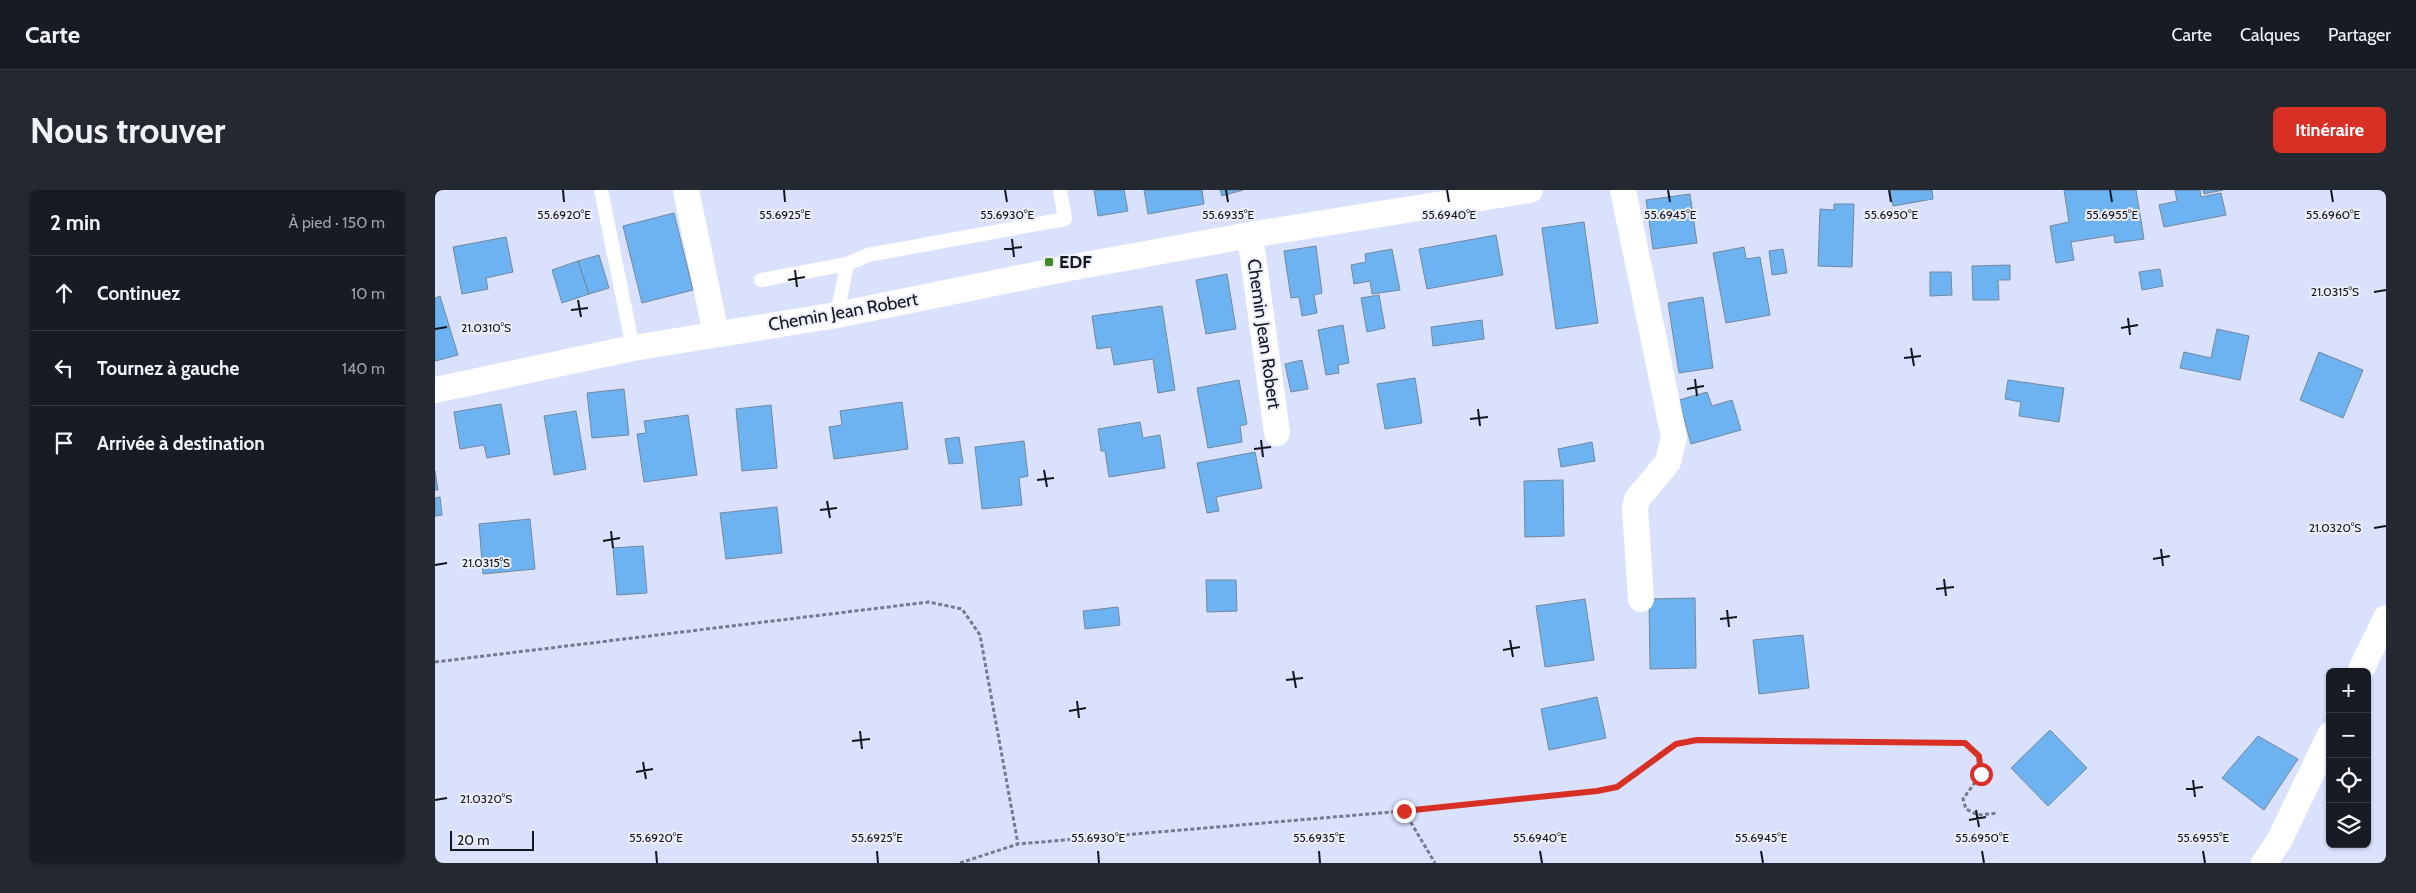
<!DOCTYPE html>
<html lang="fr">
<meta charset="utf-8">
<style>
body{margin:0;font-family:Cabin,sans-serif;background:#242831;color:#f1f3f6}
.controls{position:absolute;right:15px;bottom:15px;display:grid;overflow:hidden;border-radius:8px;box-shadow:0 1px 4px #0004}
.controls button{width:45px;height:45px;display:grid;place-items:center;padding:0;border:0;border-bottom:1px solid #363941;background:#171b24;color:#f1f3f6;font:25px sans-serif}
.scale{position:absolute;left:15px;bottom:12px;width:84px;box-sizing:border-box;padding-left:5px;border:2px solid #13151f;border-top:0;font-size:14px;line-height:18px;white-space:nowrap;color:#13151f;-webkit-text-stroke:4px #eceffa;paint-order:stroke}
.stop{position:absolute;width:15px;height:15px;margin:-11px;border:4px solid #d93025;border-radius:50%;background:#fff}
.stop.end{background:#d93025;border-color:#fff;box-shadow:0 1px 5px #0008}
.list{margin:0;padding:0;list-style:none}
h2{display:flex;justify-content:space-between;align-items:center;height:65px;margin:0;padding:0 20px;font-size:21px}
h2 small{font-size:16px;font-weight:400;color:#9ea1a6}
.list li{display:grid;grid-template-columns:32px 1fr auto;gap:15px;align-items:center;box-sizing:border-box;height:75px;padding:0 20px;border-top:1px solid #363941}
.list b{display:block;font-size:19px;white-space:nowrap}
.list em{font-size:16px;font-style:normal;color:#9ea1a6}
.icon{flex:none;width:28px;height:28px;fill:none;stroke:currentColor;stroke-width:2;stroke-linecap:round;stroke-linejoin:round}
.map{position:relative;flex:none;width:1951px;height:673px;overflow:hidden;border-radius:8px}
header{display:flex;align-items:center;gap:30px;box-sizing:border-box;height:70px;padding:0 25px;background:#171b24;border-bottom:1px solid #363941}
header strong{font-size:24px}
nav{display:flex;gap:28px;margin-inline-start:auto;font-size:18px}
.intro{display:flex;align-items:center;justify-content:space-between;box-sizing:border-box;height:120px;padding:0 30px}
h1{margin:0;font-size:35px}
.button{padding:12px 22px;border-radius:8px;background:#d93025;color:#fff;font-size:18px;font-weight:700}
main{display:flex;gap:30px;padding:0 30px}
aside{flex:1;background:#171b24;border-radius:8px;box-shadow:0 1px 4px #0004}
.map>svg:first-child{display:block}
</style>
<header>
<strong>Carte</strong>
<nav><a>Carte</a><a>Calques</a><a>Partager</a></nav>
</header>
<div class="intro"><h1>Nous trouver</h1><a class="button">Itinéraire</a></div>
<main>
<aside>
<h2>2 min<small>À pied · 150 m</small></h2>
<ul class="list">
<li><svg class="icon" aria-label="ahead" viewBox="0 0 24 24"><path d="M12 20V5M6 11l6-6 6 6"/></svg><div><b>Continuez</b></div><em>10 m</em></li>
<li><svg class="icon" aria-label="left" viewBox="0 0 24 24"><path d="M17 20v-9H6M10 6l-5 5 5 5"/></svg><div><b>Tournez à gauche</b></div><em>140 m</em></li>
<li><svg class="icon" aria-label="arrive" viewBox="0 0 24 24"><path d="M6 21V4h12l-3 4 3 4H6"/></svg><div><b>Arrivée à destination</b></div></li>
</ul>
</aside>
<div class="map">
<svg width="1951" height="673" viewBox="0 0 1951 673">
<rect width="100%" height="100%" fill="#dae1fd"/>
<!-- building -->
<path fill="#6eb3f1" stroke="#73889c" d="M659 0H689L693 21 663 26Z
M709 0H767L769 14 713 24Z
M785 0H808L787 6Z
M1455 0H1497L1498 9 1458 16Z
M1629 0H1701L1709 49 1680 53 1679 45 1636 52 1639 70 1621 73 1615 36 1634 32Z
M1740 0H1765L1766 7 1786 3 1791 25 1729 37 1724 15 1742 11Z
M1768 0H1788L1769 4Z
M1255 4 1262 53 1218 59 1211 10Z
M1399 14H1419L1417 77 1383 76 1385 19 1399 20Z
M239 23 258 100 207 113 188 36Z
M1149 32 1163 133 1121 139 1107 38Z
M1061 45 1068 85 992 99 984 59Z
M71 47 78 82 51 88 53 99 27 104 18 57Z
M881 56 887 103 879 105 882 123 867 126 864 107 856 108 849 61Z
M1309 57 1311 69 1325 67 1335 125 1291 133 1278 63Z
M957 59 965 100 937 104 935 91 919 94 916 75 931 72 930 64Z
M1348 59 1352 83 1337 85 1334 61Z
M164 65 174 98 154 104 143 71Z
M143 71 154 104 127 113 117 80Z
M1575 75V90H1563L1564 110H1538L1537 76Z
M1725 79 1728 96 1707 100 1704 82Z
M1495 82H1516L1517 105 1495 106Z
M792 84 801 139 771 144 761 90Z
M944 105 950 138 932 142 926 108Z
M5 106 23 165 0 171V108Z
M1268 107 1278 178 1244 183 1233 113Z
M727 116 740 200 723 203 718 169 679 175 676 157 662 159 657 126Z
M1047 130 1049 149 998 156 996 137Z
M908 135 914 173 903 175 904 183 891 185 883 140Z
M1782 139 1814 146 1805 190 1745 178 1749 162 1776 168Z
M1884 162 1928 180 1908 228 1865 210Z
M867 170 873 199 856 202 850 174Z
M980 188 987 233 950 239 942 194Z
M804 190 812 234 805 236 807 252 773 258 762 198Z
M1573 190 1629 198 1624 232 1584 226 1586 212 1570 209Z
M189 199 194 245 157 248 152 203Z
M1272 202 1277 216 1297 210 1306 240 1256 254 1244 210Z
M467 212 473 259 399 269 394 237 407 235 405 221Z
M66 214 75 264 52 268 49 255 25 259 19 222Z
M336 215 342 278 307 281 301 219Z
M141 221 151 279 119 285 109 226Z
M253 225 262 285 209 292 202 244 211 243 209 231Z
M705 232 708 248 725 245 730 278 674 287 670 261H666L663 239Z
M524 247 528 273 514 274 510 249Z
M589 251 593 286 584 288 587 315 547 319 540 257Z
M1157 252 1160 271 1126 277 1123 259Z
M820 262 827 298 781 307 784 321 772 323 762 273Z
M0 281 3 300H0Z
M1128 290 1129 346 1090 347 1089 291Z
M5 307 7 325 0 326V308Z
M342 317 347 363 291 369 285 323Z
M95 329 100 379 48 384 44 334Z
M208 356 212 403 182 405 178 358Z
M771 390H801L802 421 772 422Z
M1260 408 1261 478 1215 479 1214 409Z
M1150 409 1159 470 1110 477 1101 416Z
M683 417 685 435 650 439 648 421Z
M1368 445 1374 498 1324 504 1318 450Z
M1162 507 1171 548 1114 560 1106 519Z
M1615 540 1652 578 1613 616 1576 578Z
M1823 546 1863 569 1829 620 1787 588Z"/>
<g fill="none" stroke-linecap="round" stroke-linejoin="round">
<!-- path -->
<path stroke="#767a8d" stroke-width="3" stroke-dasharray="4 2.5" stroke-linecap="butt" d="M0 472 494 412 527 419 545 445 583 654
M969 621 1000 673
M525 673 583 654 969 621 1162 601 1182 597 1201 585 1227 562 1241 554 1262 550 1530 553 1544 566 1546 584 1528 609 1531 619 1543 625 1563 623"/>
<!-- service -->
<path stroke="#fff" stroke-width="14" d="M166 0 198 158
M326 90 412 74 433 65 630 29 625 0
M402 125 412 74"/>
<!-- minor -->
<path stroke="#fff" stroke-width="26" d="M251 0 281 144
M1188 0 1239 247 1233 272 1202 309 1200 318 1206 409
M815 45 842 243
M0 200 198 158 402 125 634 78 815 45 1095 0
M1925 482 1951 428
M1829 673 1844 651 1895 545"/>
</g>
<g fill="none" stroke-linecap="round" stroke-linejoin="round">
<!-- route -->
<path stroke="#d93025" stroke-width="6" d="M969 621 1162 601 1182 597 1241 554 1262 550 1530 553 1544 566 1546 584"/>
</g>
<!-- ticks -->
<path fill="none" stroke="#13151f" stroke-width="2" d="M128 0 129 12M349 0 350 12M570 0 572 12M791 0 793 12M1012 0 1014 12M1233 0 1235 12M1454 0 1456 12M1675 0 1677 12M1896 0 1898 12M577 49 579 67M569 59 587 57M360 80 362 97M353 90 370 87M1939 102 1951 100M143 110 146 127M136 120 153 118M1693 128 1695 145M1686 138 1703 135M0 139 12 137M1476 158 1479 176M1469 168 1486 166M1260 189 1262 206M1252 199 1269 196M1043 219 1045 236M1035 229 1053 227M826 250 828 267M819 259 836 257M609 280 612 297M602 290 619 288M392 311 395 328M385 320 402 318M1939 338 1951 336M176 341 178 358M168 351 185 348M1726 359 1728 376M1718 369 1735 366M0 375 12 373M1509 389 1511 406M1501 399 1519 397M1292 420 1294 437M1285 429 1302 427M1075 450 1078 467M1068 460 1085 457M858 481 861 498M851 490 868 488M642 511 644 528M634 521 651 518M425 541 427 559M417 551 435 549M208 572 211 589M201 582 218 579M1758 590 1760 607M1751 599 1768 597M0 610 12 608M1541 620 1544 637M1534 630 1551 627M221 661 222 673M442 661 443 673M663 661 664 673M884 661 885 673M1105 661 1107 673M1326 661 1328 673M1547 661 1549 673M1768 661 1770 673"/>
<!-- markers -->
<rect fill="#45892d" stroke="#eceffa" stroke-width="2" x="609" y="67" width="10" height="10" rx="2.5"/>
<g text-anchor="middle" stroke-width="4" stroke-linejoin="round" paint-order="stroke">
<!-- poi labels -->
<g font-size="18" font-weight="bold" fill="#13151f" stroke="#eceffa" text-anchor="start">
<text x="624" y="78">EDF</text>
</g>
<!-- street labels -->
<g font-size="18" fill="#13151f" stroke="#eceffa">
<text transform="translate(408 122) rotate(-10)" y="6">Chemin Jean Robert</text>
<text transform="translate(829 144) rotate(82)" y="6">Chemin Jean Robert</text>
</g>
</g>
<g font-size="12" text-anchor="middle" fill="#13151f" stroke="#eceffa" stroke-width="4" stroke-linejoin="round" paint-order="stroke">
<text x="129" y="29">55.6920°E</text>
<text x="350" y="29">55.6925°E</text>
<text x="572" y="29">55.6930°E</text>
<text x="793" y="29">55.6935°E</text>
<text x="1014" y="29">55.6940°E</text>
<text x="1235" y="29">55.6945°E</text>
<text x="1456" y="29">55.6950°E</text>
<text x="1677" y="29">55.6955°E</text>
<text x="1898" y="29">55.6960°E</text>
<text x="1900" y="106">21.0315°S</text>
<text x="51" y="142">21.0310°S</text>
<text x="1900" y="342">21.0320°S</text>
<text x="51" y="377">21.0315°S</text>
<text x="51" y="613">21.0320°S</text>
<text x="221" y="652">55.6920°E</text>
<text x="442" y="652">55.6925°E</text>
<text x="663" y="652">55.6930°E</text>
<text x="884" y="652">55.6935°E</text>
<text x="1105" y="652">55.6940°E</text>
<text x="1326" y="652">55.6945°E</text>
<text x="1547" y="652">55.6950°E</text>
<text x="1768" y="652">55.6955°E</text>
</g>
</svg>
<div class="controls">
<button>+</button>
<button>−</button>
<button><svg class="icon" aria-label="locate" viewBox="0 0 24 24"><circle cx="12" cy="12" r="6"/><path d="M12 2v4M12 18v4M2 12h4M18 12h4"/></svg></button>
<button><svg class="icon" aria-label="layers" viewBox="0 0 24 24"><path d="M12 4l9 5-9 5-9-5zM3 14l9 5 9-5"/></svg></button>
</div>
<div class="scale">20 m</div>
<div class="stop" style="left:1546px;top:584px"></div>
<div class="stop end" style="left:969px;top:621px"></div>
</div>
</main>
